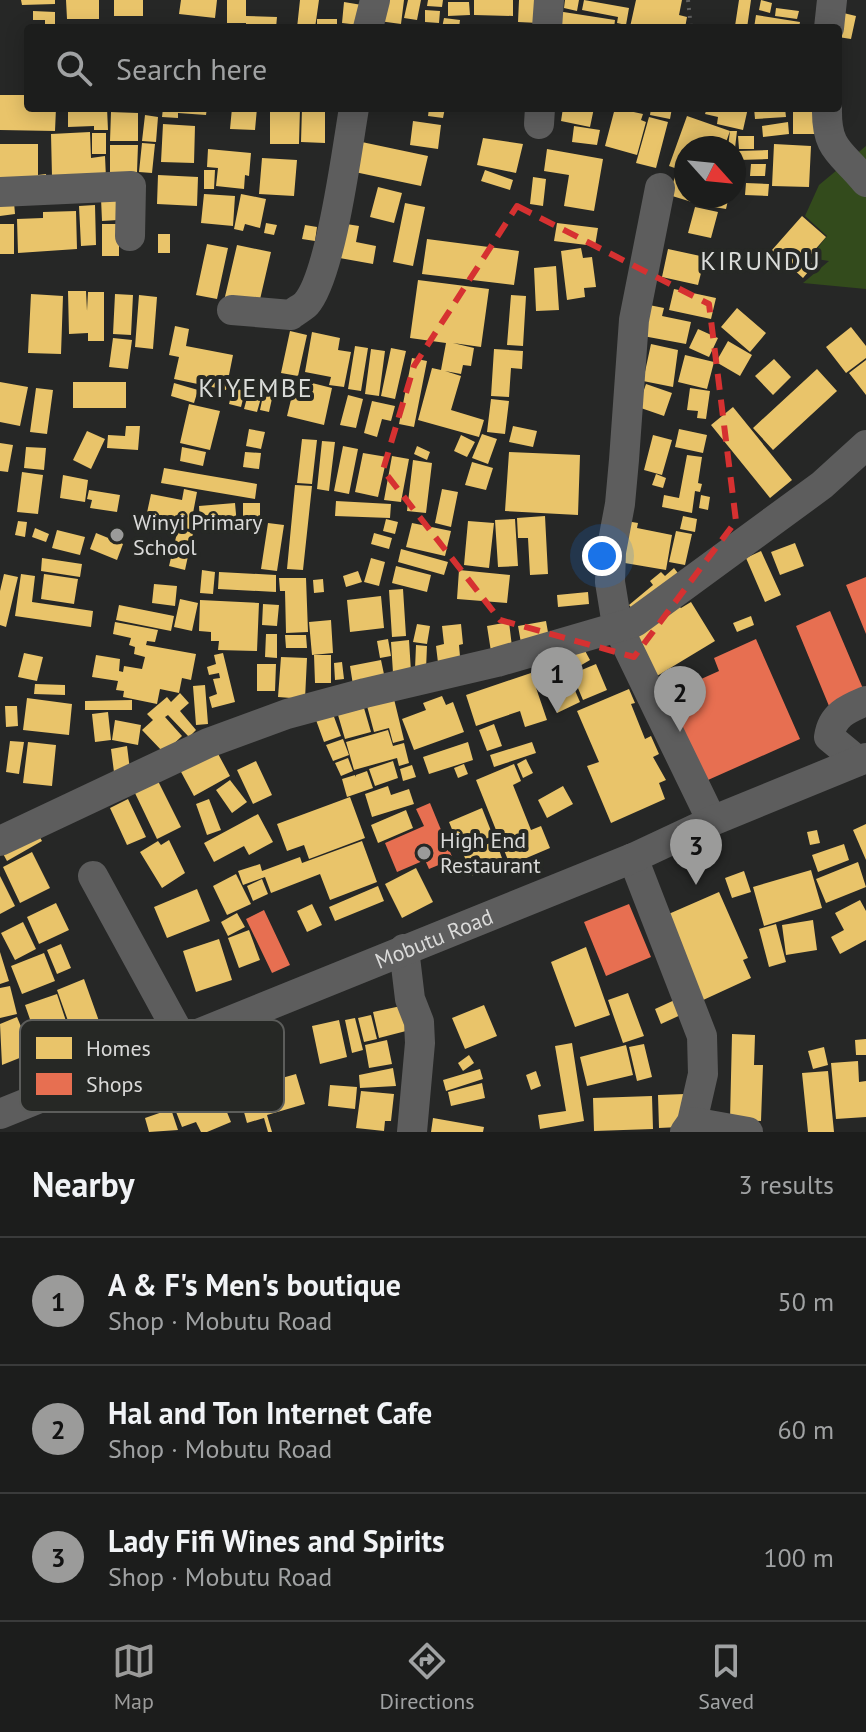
<!DOCTYPE html>
<meta charset="utf-8">
<style>
body{margin:0;font-family:"PT Sans",sans-serif;background:#292a29;color:#f1f3f6}
.compass{position:absolute;left:674px;top:136px;width:72px;height:72px;border-radius:50%;background:#1c1d1c;box-shadow:0 4px 20px #0003;rotate:117deg}
.you{position:absolute;left:602px;top:556px;width:28px;height:28px;margin:-20px;border:6px solid #fff;border-radius:50%;background:#1a73e8;box-shadow:0 0 0 12px #1a73e833}
.badge{display:grid;place-items:center;width:52px;height:52px;border-radius:50%;background:#9b9b9a;color:#111;font-size:26px;font-weight:700}
.pin{position:absolute;translate:-50% -66px;filter:drop-shadow(0 2px 4px #0008)}
.pin::after{content:'';position:absolute;top:42px;width:28px;height:24px;background:inherit;clip-path:polygon(0 0,100% 0,50% 100%)}
.list{margin:0;padding:0;list-style:none}
h2{display:flex;justify-content:space-between;align-items:center;height:104px;margin:0;padding:0 32px;font-size:34px}
h2 small{font-size:26px;font-weight:400;color:#a0a2a3}
.list li{display:grid;grid-template-columns:52px 1fr auto;gap:24px;align-items:center;box-sizing:border-box;height:128px;padding:0 32px;border-top:2px solid #3a3b3b}
.list b{display:block;font-size:30px;white-space:nowrap}
.list p{margin:0;font-size:26px;white-space:nowrap;color:#a0a2a3}
.list em{font-size:26px;font-style:normal;color:#a0a2a3}
.icon{flex:none;width:44px;height:44px;fill:none;stroke:currentColor;stroke-width:2;stroke-linecap:round;stroke-linejoin:round}
.map{position:relative;flex:none;width:866px;height:1132px;overflow:hidden}
.search{position:absolute;background:#1c1d1c;box-shadow:0 4px 20px #0003;left:24px;right:24px;top:24px;height:88px;display:flex;align-items:center;gap:20px;box-sizing:border-box;padding:0 28px;border-radius:8px;color:#a0a2a3;font-size:30px}
.sheet{height:488px;background:#1c1d1c}
nav{display:flex;justify-content:space-around;align-items:center;box-sizing:border-box;height:112px;border-top:2px solid #3a3b3b;background:#1c1d1c;font-size:22px;color:#a0a2a3}
nav a{display:grid;justify-items:center;gap:4px}
nav .on{color:#9b9b9a}
.map>svg:first-child{display:block}
</style>
<div class="map">
<svg width="866" height="1132" viewBox="0 0 866 1132">
<rect width="100%" height="100%" fill="#262726"/>
<!-- green -->
<path fill="#334b1c" d="M866 146V289L803 283 829 261 810 258 827 236 805 216 819 185Z"/>
<!-- homes -->
<path fill="#e9c46a" d="M21 0H55V4L22 5Z
M66 0H99V19H67Z
M114 0H143V16H114Z
M181 0H217L215 18 179 14Z
M227 0H246V16L277 17 276 28H246V23H227Z
M300 0H319L315 28H297Z
M382 0H404L401 24 379 21Z
M408 0H421L417 20 404 18Z
M428 0H443L442 7 427 6Z
M474 0H513V16L474 15Z
M519 0H540L539 23 518 22Z
M565 0H579L577 11 564 8Z
M584 0 629 8 626 25 617 23 618 17 582 10Z
M636 0H682L679 15 687 17 685 28 630 27Z
M739 0H751L747 28 735 26Z
M761 0 772 3 770 13 759 10Z
M344 2 362 5 359 25 342 23Z
M448 2H469L470 15 448 16Z
M776 8 799 11 797 19 775 16Z
M425 10 440 11 439 23 425 22Z
M33 11 55 12V25H45V20H33Z
M557 11 615 20 614 28H554Z
M835 11 856 16 851 39 838 37Z
M756 15 800 22 799 28H754Z
M444 18 460 20 459 28H442Z
M317 19H337V28H317Z
M0 95H28V108H56L55 131 0 130Z
M68 108H107L108 130H94V126L68 127Z
M163 108H207L206 115 178 113V118L162 117Z
M232 108H257L255 130 230 129Z
M270 108H300L299 144H270Z
M302 108H325V143L301 142Z
M429 108H445L443 118 428 116Z
M563 108H594L590 127 561 121Z
M615 108 643 114 641 120 646 122 637 155 605 146Z
M651 108H672L670 119 650 115Z
M707 108H748L743 130 717 124 718 117 705 114Z
M754 108H785L786 117 755 119Z
M793 108H818V134H793Z
M111 112 138 113V141H110Z
M145 115 158 117 156 142 142 141Z
M687 116 730 131 724 148H686V172L669 166Z
M649 117 668 122 656 168 636 163Z
M413 121 441 125 438 149 410 145Z
M788 122 789 134 763 137 762 126Z
M163 124 195 126 194 163 161 162Z
M574 126 600 130 597 145 572 142Z
M730 131H737L735 148 728 147Z
M90 132 91 158 105 156 106 178 52 177 51 134Z
M92 133H106V154H92Z
M738 136H754V149H739Z
M483 138 523 144 516 173 477 165Z
M357 141 428 156 421 186 350 171Z
M142 143 155 144 152 173 139 172Z
M0 144H38V175L46 174 47 184 0 185Z
M774 144 811 146 809 187 772 186Z
M110 145H138L137 172H110Z
M208 149 251 153 249 176 245 175 244 189 216 186 218 168 207 167Z
M547 149 603 159 594 211 564 206 569 175 544 171Z
M768 150V159L738 160V151Z
M262 158 297 160 294 196 259 194Z
M751 164H766L765 176H750Z
M204 170H215L214 189H204Z
M485 170 513 180 510 190 481 181Z
M676 174 686 177V196H711L708 207 669 195Z
M158 175 198 177 197 206 157 204Z
M533 177 546 179 543 206 530 204Z
M746 183 769 184 768 196 745 195Z
M378 187 402 193 394 223 370 217Z
M204 194 235 196 233 226 201 223Z
M241 194 266 199 260 228 245 224 243 231 234 229Z
M117 196 118 220 102 221 101 198Z
M716 196H729L726 209 714 207Z
M14 202 15 214 0 216V204Z
M405 203 425 207 413 266 393 262Z
M95 205 96 245 81 246 79 206Z
M695 207 718 212 711 238 688 233Z
M76 211 77 249 18 253 17 219 43 218V212Z
M802 216 826 237 807 259 814 265 803 278 772 250Z
M266 223 277 225 274 235 264 233Z
M340 223 359 226 356 242 376 246 373 264 334 257Z
M557 223 598 228 595 246 554 241Z
M0 224H14V254H0Z
M102 224H119V256H102Z
M305 225 317 227 315 241 302 239Z
M158 234H170V253H158Z
M427 239 519 251 514 285 422 274Z
M207 244 228 248 217 299 196 295Z
M237 245 271 252 258 308 224 301Z
M581 248 583 258 592 257 596 287 584 288 585 297 567 300 561 251Z
M668 249 705 257 698 285 662 277Z
M556 266 559 310 536 311 534 268Z
M418 280 489 289 481 347 453 343 474 348 471 366 463 365 461 374 445 371 461 376 451 410 484 420 479 437 418 420 432 368 441 370 446 343 410 338Z
M674 289 716 298 711 319 669 310Z
M68 291H86L87 311 88 292H104V341H88V333L69 334Z
M31 294 63 296 61 354 28 353Z
M115 294 133 295 131 335 113 334Z
M139 295 157 297 153 349 135 347Z
M511 295 526 296 523 346 507 345Z
M649 305 664 308 662 316 691 322 686 344 643 336Z
M737 308 766 333 750 352 721 327Z
M175 326 189 329 186 346 233 355 226 390 174 379 179 357 169 355Z
M851 327 866 346V358L846 373 826 347Z
M698 329 718 338 709 357 689 348Z
M290 331 307 335 298 376 281 373Z
M312 332 340 338 338 350 351 352 344 387 329 385 331 377 305 372Z
M113 338 132 340 128 369 109 367Z
M728 341 752 355 740 376 716 362Z
M651 344 678 350 673 387 643 381Z
M355 346 368 348 361 391 348 389Z
M391 348 406 351 395 399 381 396Z
M371 349 385 351 379 396 365 394Z
M494 349 523 351 522 369 511 368 509 397 491 396Z
M685 355 714 362 707 389 678 382Z
M412 358 427 361 414 427 399 424Z
M774 359 791 377 773 395 755 376Z
M866 360V395L849 373Z
M817 369 837 391 773 450 753 428Z
M296 379 332 388 324 425 287 416Z
M0 382 28 387 20 426 0 422Z
M73 382H126V408H73Z
M174 383 198 390 194 403 171 396Z
M251 383 264 387 257 412 244 409Z
M646 384 672 393 664 416 638 407Z
M36 388 53 390 47 434 30 432Z
M233 388 245 391 241 407 229 404Z
M690 388 710 391 706 419 697 418 698 411 687 410Z
M264 391 273 394 269 412 260 410Z
M348 395 363 399 356 428 340 425Z
M491 399 509 401 505 434 487 432Z
M372 401 395 406 391 421 382 419 377 437 364 433Z
M189 404 220 411 210 450 180 443Z
M733 407 792 480 770 498 711 425Z
M126 426H140L138 450 107 448 108 435 125 436Z
M513 426 537 431 533 447 509 442Z
M249 429 265 432 261 449 246 446Z
M679 429 707 435 703 453 675 447Z
M87 431 105 439 91 469 73 460Z
M482 434 497 439 488 464 472 458Z
M461 435 475 442 467 457 454 451Z
M653 435 672 440 662 475 644 470Z
M302 439 317 440 312 484 297 483Z
M322 441 335 442 329 491 317 489Z
M0 443 13 445 8 472 0 471Z
M343 446 358 449 349 494 334 491Z
M417 446 430 452 427 460 414 454Z
M26 447 46 448 44 470 24 468Z
M182 447 206 452 203 466 180 461Z
M245 452 261 453 259 469 243 467Z
M509 452 580 455 578 515 505 511Z
M363 453 387 457 378 497 355 492Z
M687 455 702 457 698 483 702 484 700 492 695 491 692 513 662 507 664 495 679 498Z
M392 456 409 459 401 502 384 500Z
M413 460 432 463 426 513 407 511Z
M472 462 493 468 486 490 465 485Z
M164 468 257 484 255 499 161 483Z
M22 472 43 475 38 514 17 512Z
M656 474 666 478 663 488 652 485Z
M63 475 88 480 85 502 60 498Z
M295 485 312 486 303 570 287 569Z
M184 489 197 492 190 529 145 522 151 494 182 500Z
M442 489 458 492 451 527 435 523Z
M89 490 120 495 117 512 90 508 92 500 87 499Z
M701 495 710 497 708 510 699 508Z
M336 501 391 504 390 518 335 516Z
M235 503 237 525 224 526V520L200 522 199 506Z
M243 503H260V529H243Z
M545 516 548 574 530 575 528 538H518L517 518Z
M683 516 697 519 695 532 680 529Z
M386 519 398 522 395 534 383 531Z
M515 519 518 566 498 567 495 520Z
M18 521 27 522 25 537 15 535Z
M468 521 494 523 489 568 464 565Z
M626 521 638 523 637 528 672 535 666 570 619 562Z
M268 523 284 525 277 571 261 569Z
M412 523 451 531 445 556 406 547Z
M35 528 49 534 46 542 32 537Z
M178 529 193 533 185 570 169 566Z
M57 530 85 537 80 555 52 548Z
M676 531 692 534 685 565 669 562Z
M96 533 123 544 117 560 90 549Z
M374 533 392 538 389 549 371 544Z
M795 543 804 566 780 575 771 552Z
M401 549 448 562 444 575 398 562Z
M761 551 781 595 765 602 746 558Z
M42 558 82 564 80 577 41 571Z
M371 558 385 562 379 586 364 582Z
M396 566 431 575 427 592 392 583Z
M674 568 684 581 640 618 629 605 653 585 650 581 661 572 665 576Z
M202 570 215 572 213 594 200 593Z
M459 570 510 575 507 603 457 599Z
M358 571 362 582 346 587 343 576Z
M219 572 276 575V592L218 589Z
M4 574 18 577 6 627 0 625V591Z
M21 574 35 576 32 602 93 611 91 627 15 616Z
M44 574 78 579 74 604 41 599Z
M279 578H306L308 632 286 633 285 591H280Z
M323 579 324 592 314 593 313 580Z
M154 584 177 586 175 606 152 603Z
M403 589 406 636 392 637 389 590Z
M588 592 589 604 558 607 557 595Z
M381 596 384 628 350 632 347 600Z
M180 599 198 603 192 631 174 627Z
M200 600 259 603 257 651 218 650 219 641H211V632L199 631Z
M691 602 715 641 657 676 634 639 675 603 681 608Z
M263 604 279 605 277 626 262 625Z
M119 605 174 616 171 631 116 620Z
M751 616 754 625 737 632 733 623Z
M331 620 333 653 312 655 309 622Z
M546 621 549 638 521 643 518 626Z
M115 622 158 630 155 642 147 641 146 645 196 654 191 680 182 678 179 693 160 689 157 704 123 697 124 691 116 690 118 681 92 677 96 655 120 659 119 671 123 672 124 666 142 669 145 657 134 654 135 647 129 645 131 638 113 634Z
M509 622 513 655 492 658 487 626Z
M417 624 430 626 427 644 413 642Z
M461 624 463 644 459 645 461 668 439 671 436 646 444 644 442 626Z
M266 634H277V658L265 657Z
M285 635H306L307 648H286Z
M388 639 391 656 380 658 377 641Z
M409 640 411 672 393 673 391 642Z
M416 645 427 646 426 669H415Z
M583 647 590 660 561 677 554 664Z
M24 653 43 657 37 681 18 677Z
M223 653 235 702 212 708 209 697 217 694 213 679 220 678 219 673 209 675 207 667 216 664 214 655Z
M314 655H331V683H315Z
M281 657 307 658 305 699 278 697Z
M381 660 385 679 353 685 350 666Z
M342 662 344 679 335 680 334 663Z
M549 662 557 681 541 688 533 670Z
M257 664H276L275 691H257Z
M596 664 607 690 583 700 572 674Z
M531 673 547 720 525 727 520 711 476 726 466 695Z
M570 679 580 702 557 713 547 689Z
M35 684 65 685V695L34 694Z
M205 685 208 724 196 725 193 686Z
M629 689 635 703 631 704 645 739 651 736 659 754 653 757 666 780 659 783 665 799 611 823 587 766 599 762 577 711Z
M180 693 189 703 180 711 196 730 189 737 168 715 165 717 182 736 164 753 142 730 153 720 147 714 167 697 171 702Z
M442 696 446 705 453 702 464 732 414 750 402 719 426 710 423 703Z
M27 698 72 704 69 735 23 730Z
M394 699 404 740 393 743 389 728 374 732 367 706Z
M132 700V710H85V701Z
M5 706H17L18 726 6 727Z
M364 708 371 732 345 739 338 715Z
M108 712 111 740 95 742 92 714Z
M333 714 341 736 324 742 316 720Z
M115 720 141 725 138 745 112 740Z
M494 724 502 746 487 751 479 730Z
M388 730 393 746 404 743 409 763 399 766 397 758 354 770 346 742Z
M343 739 349 755 333 761 326 745Z
M10 741 24 742 19 774 6 772Z
M28 742 56 745 52 786 23 783Z
M468 742 473 760 429 774 423 757Z
M532 742 536 753 494 767 490 755Z
M127 746 130 770 114 772 111 749Z
M216 750 230 776 194 796 180 770Z
M348 758 353 771 341 776 335 763Z
M526 759 533 773 523 778 517 764Z
M256 761 272 795 253 804 237 770Z
M393 761 398 778 375 786 369 769Z
M464 764 468 774 458 778 454 768Z
M514 764 521 781 513 785 531 830 541 826 550 848 510 865 476 780Z
M412 765 416 777 403 781 400 769Z
M367 771 373 788 347 797 342 779 355 775 356 777V775Z
M157 779 181 827 157 839 134 791Z
M230 780 247 802 232 813 216 790Z
M388 786 391 795 409 789 414 804 372 817 365 794Z
M563 786 573 804 547 818 538 800Z
M350 797 365 838 309 859 304 845 287 851 277 824Z
M128 799 146 837 127 845 110 808Z
M209 799 221 830 207 835 196 804Z
M482 808 493 836 460 849 449 822Z
M406 810 413 828 378 843 371 825Z
M258 814 273 842 249 855 244 846 214 862 204 843Z
M866 824V860L853 830Z
M36 830 42 841 7 861 1 850Z
M817 830 820 843 810 845 807 832Z
M169 840 185 873 162 888 140 852 158 841 161 845Z
M362 841 377 882 330 900 320 874 271 893 265 877 243 885 238 871 260 864 262 871 300 857 302 863Z
M496 841 504 864 472 876 463 853Z
M844 844 849 860 818 872 812 855Z
M32 852 50 888 20 903 3 867Z
M858 862 866 887 826 903 816 879Z
M416 868 433 902 402 918 385 884Z
M811 870 822 908 764 926 753 887Z
M744 871 751 892 732 898 725 878Z
M236 874 251 904 227 915 213 886Z
M0 876 15 906 0 914Z
M262 879 268 894 253 901 247 886Z
M378 886 384 901 335 921 329 907Z
M197 889 210 921 167 938 154 907Z
M719 892 748 958 743 960 751 978 701 1001 664 916Z
M860 900 866 911V940L840 954 831 937 844 930 835 913Z
M56 903 69 930 39 944 27 917Z
M312 904 322 925 307 932 297 911Z
M237 913 245 927 228 936 221 922Z
M813 920 817 950 786 955 782 925Z
M23 922 36 949 15 960 1 933Z
M776 924 786 962 769 967 759 929Z
M249 930 260 960 239 968 228 938Z
M219 939 232 980 196 992 183 951Z
M61 944 71 968 57 974 47 950Z
M586 947 610 1015 575 1027 551 962Z
M0 952 9 981 0 984Z
M44 953 55 981 22 994 11 966Z
M84 979 99 1021 72 1032 57 990Z
M10 986 17 1014 0 1018V988Z
M628 993 644 1036 623 1043 608 1000Z
M57 994 70 1033 39 1045 25 1005Z
M679 998 685 1013 661 1024 655 1009Z
M484 1005 497 1036 465 1049 452 1018Z
M401 1006 406 1031 379 1038 373 1012Z
M371 1015 377 1039 364 1042 358 1018Z
M17 1017 32 1053 2 1065 0 1024Z
M355 1018 363 1050 352 1053 345 1020Z
M339 1020 347 1057 320 1064 312 1026Z
M732 1034 755 1035 754 1065H763L761 1121 730 1120Z
M866 1039V1055H856L855 1040Z
M387 1040 392 1064 369 1068 365 1045Z
M572 1043 584 1121 540 1129 538 1115 566 1111 555 1046Z
M644 1044 652 1077 637 1081 629 1047Z
M626 1045 633 1075 587 1086 580 1057Z
M824 1047 828 1065 813 1069 808 1051Z
M469 1055 474 1063 463 1071 458 1063Z
M858 1061 859 1082 866 1081V1117L836 1119 831 1063Z
M393 1068 396 1086 360 1088 359 1075Z
M480 1069 483 1079 446 1091 443 1080Z
M280 1070 282 1078 296 1074 305 1104 267 1115 272 1132H268L264 1118 247 1123 236 1083Z
M210 1071 231 1122 207 1132H201L196 1122 182 1127 167 1089Z
M536 1071 541 1086 531 1090 526 1075Z
M828 1071 834 1132H808L802 1073Z
M482 1083 485 1098 451 1106 448 1092Z
M330 1085 357 1087 355 1109 328 1106Z
M361 1091 394 1094 391 1121H385L384 1131 356 1128Z
M685 1094 679 1127 659 1128 658 1095Z
M652 1096 653 1129 594 1131 593 1098Z
M171 1109 178 1130 149 1132 145 1118Z
M433 1118 484 1127 483 1132H431Z"/>
<!-- shops -->
<path fill="#e76f51" d="M866 577V634L846 585Z
M830 611 864 691 829 706 796 626Z
M756 639 800 739 699 784 661 697 719 671 714 658Z
M430 803 453 859 429 869 425 860 397 872 385 843 424 826 416 809Z
M629 904 651 957 606 976 584 922Z
M264 910 290 965 272 973 246 919Z"/>
<g fill="none" stroke-linecap="round" stroke-linejoin="round">
<!-- path -->
<path stroke="#606060" stroke-width="4" stroke-dasharray="2 6" stroke-linecap="butt" d="M688 0 691 28"/>
<!-- minor -->
<g stroke="#5d5d5d" stroke-width="30">
<path d="M368 28 375 0"/>
<path d="M547 28 549 0"/>
<path d="M829 28 832 0"/>
<path d="M827 108C826 151 842 152 866 182"/>
<path d="M539 124 540 108"/>
<path d="M660 188 634 320 624 460 620 504 611 552 610 582 617 625 712 821"/>
<path d="M0 192 131 186 130 236"/>
<path d="M232 310 291 315C295 311 302 308 306 304 331 276 347 149 354 108"/>
<path d="M858 761 829 737C832 715 847 709 866 701"/>
<path d="M0 841 208 743 287 714 365 693 497 662 635 622 822 485 866 445"/>
<path d="M633 858 702 1036 703 1074 692 1122 685 1132"/>
<path d="M93 876 182 1039"/>
<path d="M404 949 410 999 419 1022 420 1043 412 1132"/>
<path id="s1" d="M0 1114 633 858 712 821 866 758"/>
<path d="M692 1122 748 1132"/>
</g>
</g>
<!-- marked area -->
<path fill="none" stroke="#d63131" stroke-width="6" stroke-dasharray="16 10" stroke-linejoin="round" d="M517 206 709 304 736 521 634 657 500 620 383 470 414 366Z"/>
<!-- markers -->
<g fill="#9b9b9a" stroke="#262825" stroke-width="3">
<circle cx="117" cy="535" r="8"/>
<circle cx="424" cy="853" r="8"/>
</g>
<g text-anchor="middle" stroke-width="8" stroke-linejoin="round" paint-order="stroke">
<!-- poi labels -->
<g font-size="22" fill="#dadad9" stroke="#262825" text-anchor="start">
<text x="133" y="530">Winyi Primary<tspan x="133" dy="25">School</tspan></text>
<text x="440" y="848">High End<tspan x="440" dy="25">Restaurant</tspan></text>
</g>
<!-- street labels -->
<g font-size="22" fill="#dadad9" stroke="#262825">
<text dy="8" stroke="none"><textPath href="#s1" startOffset="468">Mobutu Road</textPath></text>
</g>
<!-- quarter labels -->
<g font-size="26" letter-spacing="2" fill="#dadcd9" stroke="#262825">
<text x="761" y="270">KIRUNDU</text>
<text x="256" y="397">KIYEMBE</text>
</g>
</g>
<!-- legend -->
<rect x="20" y="1020" width="264" height="92" rx="12" fill="#262825" stroke="#5c5d5b" stroke-width="2"/>
<rect x="36" y="1037" width="36" height="22" fill="#e9c46a"/>
<rect x="36" y="1073" width="36" height="22" fill="#e76f51"/>
<g font-size="22" fill="#dadad9">
<text x="86" y="1056">Homes</text>
<text x="86" y="1092">Shops</text>
</g>
</svg>
<svg class="compass" viewBox="-18 -18 36 36"><path d="M0-13l5 13h-10z" fill="#e53935"/><path d="M0 13l5-13h-10z" fill="#a0a2a3"/></svg>
<div class="you"></div>
<div class="pin badge" style="left:557px;top:713px">1</div>
<div class="pin badge" style="left:680px;top:732px">2</div>
<div class="pin badge" style="left:696px;top:885px">3</div>
<div class="search"><svg class="icon" aria-label="search" viewBox="0 0 24 24"><circle cx="10" cy="10" r="6"/><path d="M15 15l6 6"/></svg>Search here</div>
</div>
<section class="sheet">
<h2>Nearby<small>3 results</small></h2>
<ul class="list">
<li><span class="badge">1</span><div><b>A &amp; F's Men's boutique</b><p>Shop · Mobutu Road</p></div><em>50 m</em></li>
<li><span class="badge">2</span><div><b>Hal and Ton Internet Cafe</b><p>Shop · Mobutu Road</p></div><em>60 m</em></li>
<li><span class="badge">3</span><div><b>Lady Fifi Wines and Spirits</b><p>Shop · Mobutu Road</p></div><em>100 m</em></li>
</ul>
</section>
<nav>
<a class="on"><svg class="icon" aria-label="map" viewBox="0 0 24 24"><path d="M3 6l6-2 6 2 6-2v14l-6 2-6-2-6 2zM9 4v14M15 6v14"/></svg>Map</a>
<a><svg class="icon" aria-label="directions" viewBox="0 0 24 24"><path d="M12 3l9 9-9 9-9-9zM9 14v-3h6M13 9l2 2-2 2"/></svg>Directions</a>
<a><svg class="icon" aria-label="saved" viewBox="0 0 24 24"><path d="M7 4h10v16l-5-4-5 4z"/></svg>Saved</a>
</nav>
